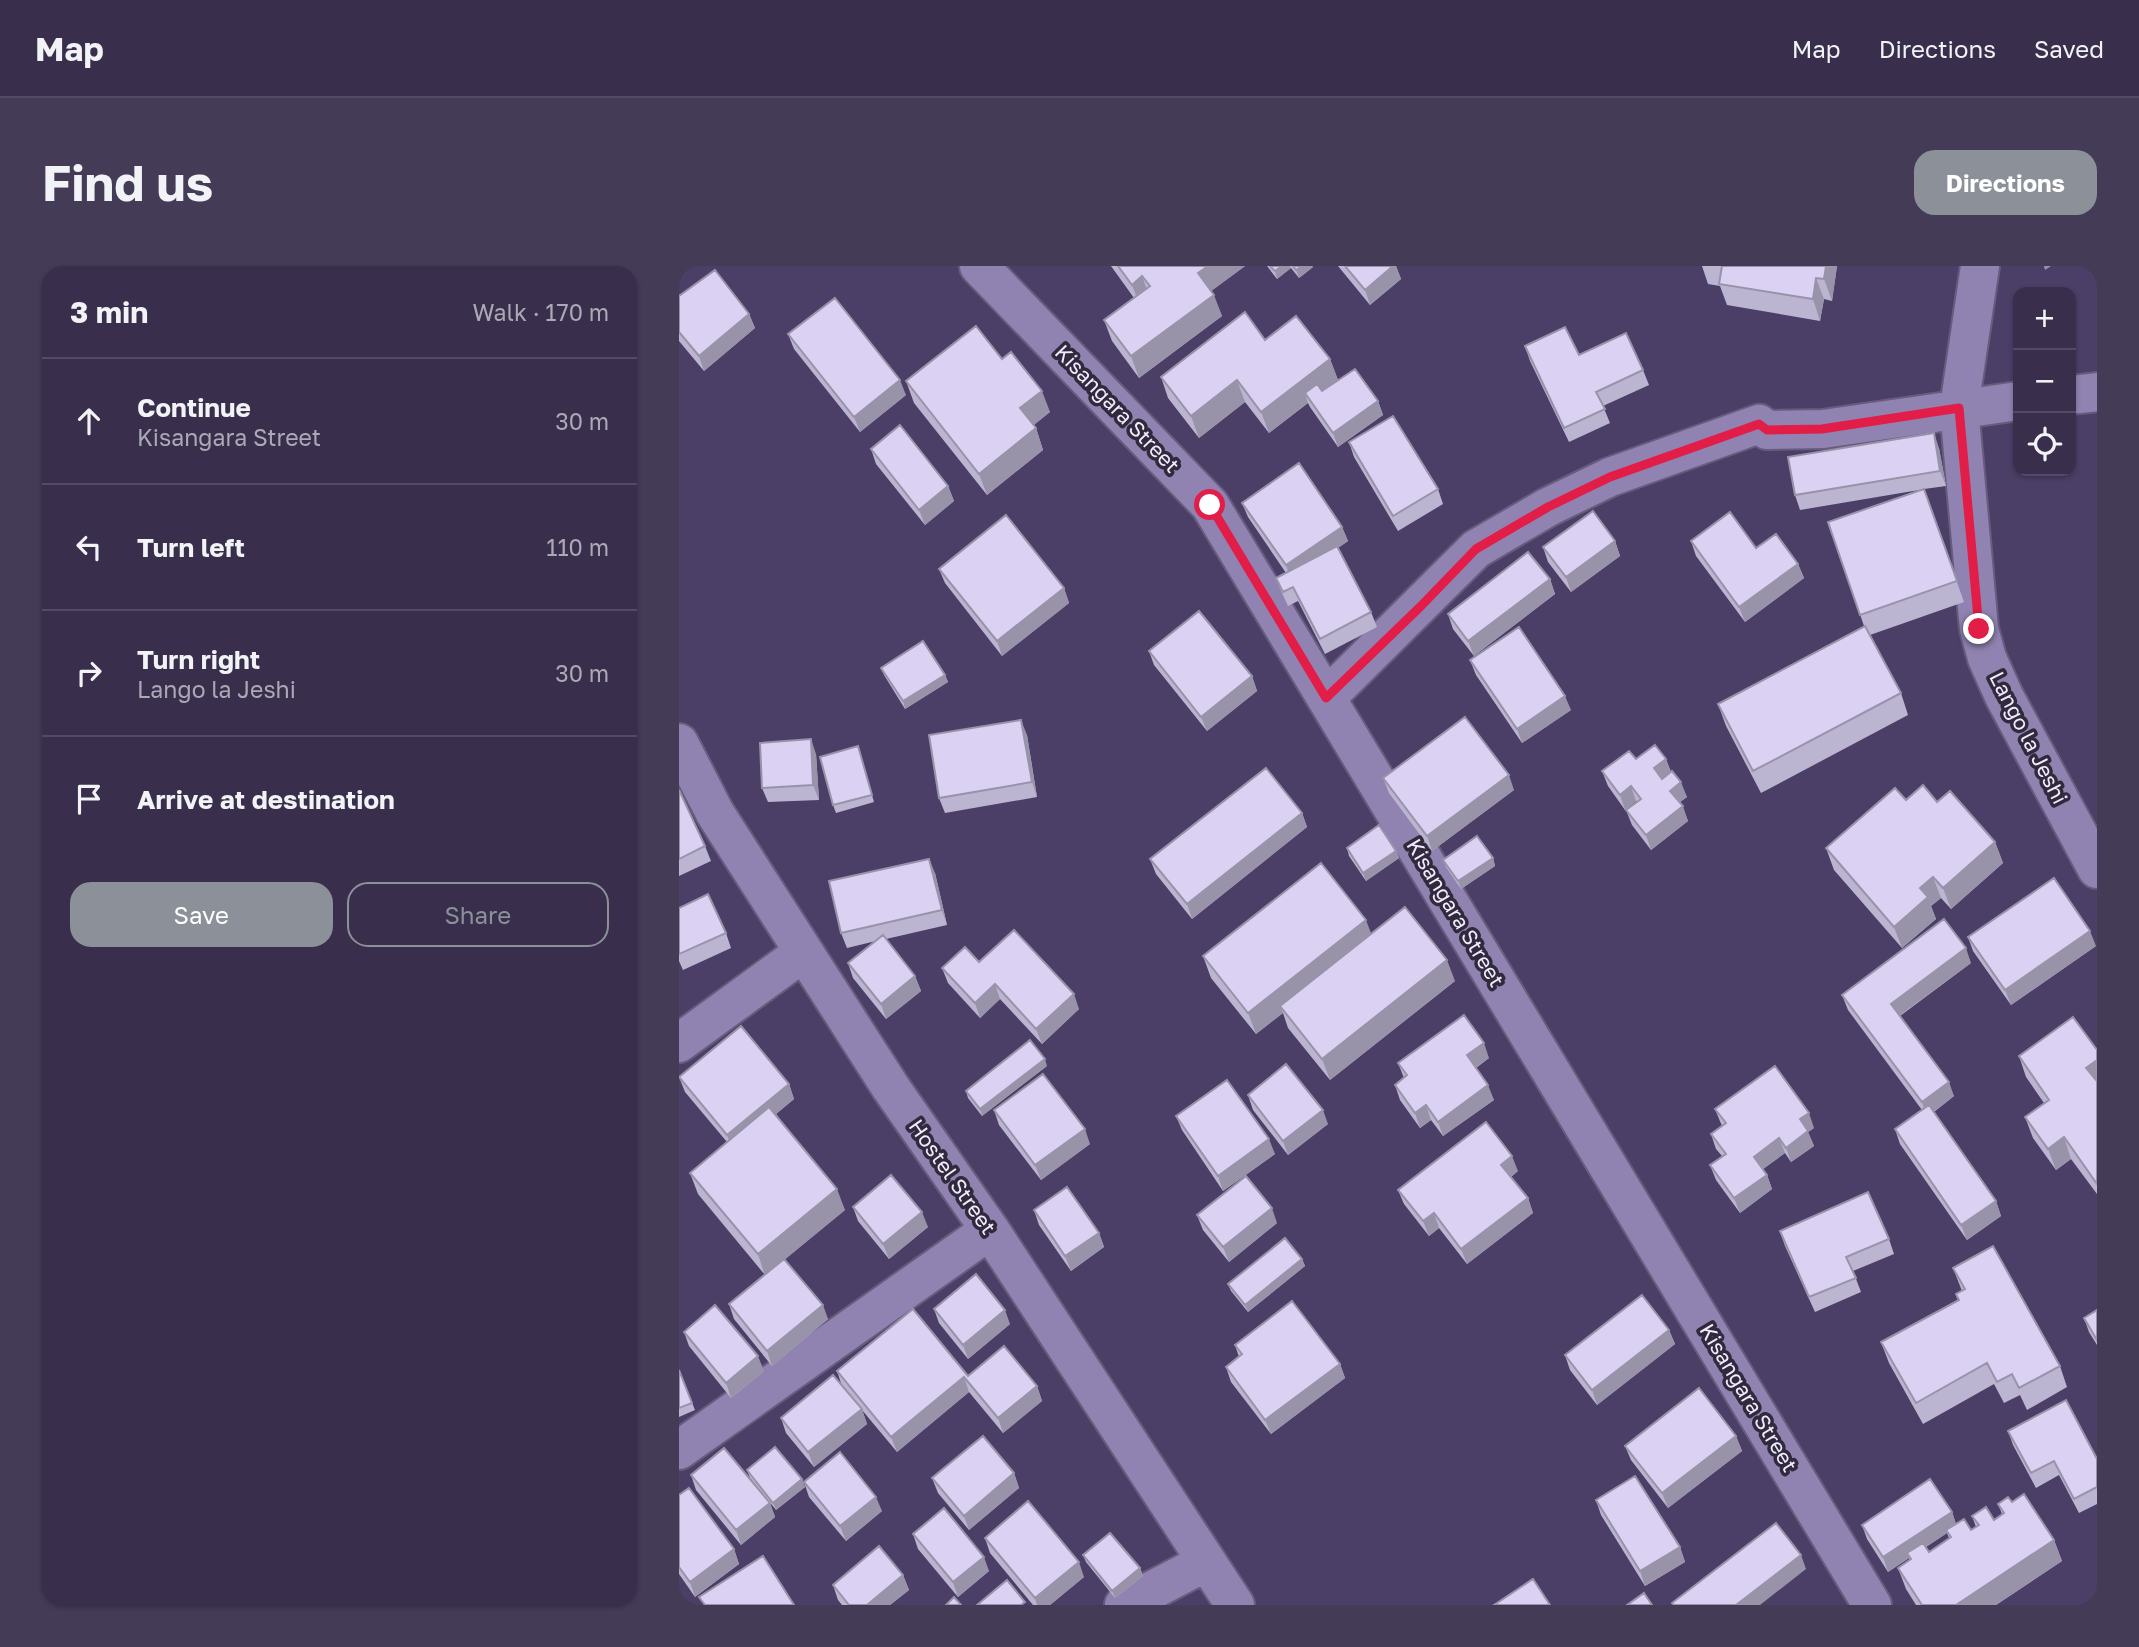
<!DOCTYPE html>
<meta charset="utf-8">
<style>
body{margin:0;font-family:"Golos Text",sans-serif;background:#443b57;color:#f1f3f6}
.controls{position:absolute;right:21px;top:21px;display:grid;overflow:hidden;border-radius:14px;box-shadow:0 2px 5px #0004}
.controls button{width:63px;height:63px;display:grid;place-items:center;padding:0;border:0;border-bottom:2px solid #534a65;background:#392f4d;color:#f1f3f6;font:35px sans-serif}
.stop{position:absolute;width:21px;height:21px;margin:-16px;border:5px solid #e11d48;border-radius:50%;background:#fff}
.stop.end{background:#e11d48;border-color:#fff;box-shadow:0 2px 7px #0008}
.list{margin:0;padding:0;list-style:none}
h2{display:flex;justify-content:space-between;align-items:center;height:91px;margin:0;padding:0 28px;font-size:30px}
h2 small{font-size:23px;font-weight:400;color:#aba9b6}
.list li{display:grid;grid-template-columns:46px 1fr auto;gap:21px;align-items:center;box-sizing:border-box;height:126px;padding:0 28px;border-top:2px solid #534a65}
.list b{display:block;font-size:26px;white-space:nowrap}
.list p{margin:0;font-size:23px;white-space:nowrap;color:#aba9b6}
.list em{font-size:23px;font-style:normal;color:#aba9b6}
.actions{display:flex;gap:14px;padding:21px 28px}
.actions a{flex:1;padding:16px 0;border:2px solid #8c9099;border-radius:21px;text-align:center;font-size:24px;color:#8c9099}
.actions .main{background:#8c9099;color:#fff}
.icon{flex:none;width:38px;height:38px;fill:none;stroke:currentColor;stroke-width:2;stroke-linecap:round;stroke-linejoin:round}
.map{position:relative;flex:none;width:1418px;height:1339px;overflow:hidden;border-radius:21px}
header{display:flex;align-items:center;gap:42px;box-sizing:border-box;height:98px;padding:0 35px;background:#392f4d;border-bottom:2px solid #534a65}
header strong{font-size:33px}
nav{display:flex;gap:38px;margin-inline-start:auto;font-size:24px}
.intro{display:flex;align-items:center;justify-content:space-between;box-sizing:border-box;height:168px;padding:0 42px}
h1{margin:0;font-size:49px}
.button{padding:18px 32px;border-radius:21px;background:#8c9099;color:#fff;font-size:24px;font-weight:700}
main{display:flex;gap:42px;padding:0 42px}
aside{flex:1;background:#392f4d;border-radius:21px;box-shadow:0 2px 5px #0004}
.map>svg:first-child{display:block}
</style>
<header>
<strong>Map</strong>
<nav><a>Map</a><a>Directions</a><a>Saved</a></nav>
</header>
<div class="intro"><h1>Find us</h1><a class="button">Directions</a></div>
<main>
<aside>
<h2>3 min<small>Walk · 170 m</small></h2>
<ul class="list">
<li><svg class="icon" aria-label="ahead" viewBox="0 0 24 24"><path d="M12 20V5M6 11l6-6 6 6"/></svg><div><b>Continue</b><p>Kisangara Street</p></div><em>30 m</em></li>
<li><svg class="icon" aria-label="left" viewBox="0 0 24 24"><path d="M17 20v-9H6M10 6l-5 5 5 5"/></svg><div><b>Turn left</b></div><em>110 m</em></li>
<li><svg class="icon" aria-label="right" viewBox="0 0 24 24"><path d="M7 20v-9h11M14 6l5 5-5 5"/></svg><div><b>Turn right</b><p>Lango la Jeshi</p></div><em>30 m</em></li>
<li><svg class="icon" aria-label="arrive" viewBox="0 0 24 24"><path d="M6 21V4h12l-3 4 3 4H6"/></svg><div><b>Arrive at destination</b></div></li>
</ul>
<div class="actions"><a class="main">Save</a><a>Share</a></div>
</aside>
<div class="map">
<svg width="1418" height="1339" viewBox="0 0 1418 1339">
<rect width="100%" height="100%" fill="#4c3f67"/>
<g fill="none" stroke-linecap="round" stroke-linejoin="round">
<defs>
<path id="minor" d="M300 0 531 239 1193 1339
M1301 0 1280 142 1300 363 1308 392 1325 430 1418 603
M1392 129 1418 126
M647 432 797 283 869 241 931 211 1080 158 1088 164 1144 163 1339 135
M0 477 36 547 212 822 311 964 556 1339
M0 777 125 686
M0 1184 311 964
M445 1339 527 1296"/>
</defs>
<!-- minor casing -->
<use href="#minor" stroke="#675c7d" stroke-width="42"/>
<!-- minor -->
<use href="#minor" stroke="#9183b1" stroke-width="38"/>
</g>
<!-- wall -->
<path fill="#bcb5d1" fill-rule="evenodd" d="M432 0H566L532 25 543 50 460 112 433 75 425 54 455 32Z
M588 0H633L634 1 620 12 612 2 598 13Z
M659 0H717L722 13 691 39Z
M1023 0H1158L1153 35 1145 33 1141 55 1048 39 1041 20 1029 18Z
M0 30 70 48 76 62 25 105 0 75Z
M109 68 227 129 181 166 115 83Z
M846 80 900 89 964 104 970 119 924 140 931 157 890 176 851 95Z
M323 93 371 146 354 159 357 162 364 184 308 229 235 137 227 115Z
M651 93 659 114 699 135 704 149 659 181 631 141 629 137 590 167 566 136 520 172 489 132 482 111Z
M670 176 759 223 764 238 719 265 675 191Z
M1260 182 1267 220 1245 223 1285 336 1191 369 1222 427 1229 449 1082 527 1047 460 1039 438 1185 360 1149 256 1240 224 1121 244 1116 229Z
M192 183 269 220 275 235 246 259 197 198Z
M563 237 663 261 669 275 659 282 692 346 698 361 646 388 619 335 609 340 603 327 597 312 607 307 569 251Z
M936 275 941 290 892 326 869 296 864 281Z
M1012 275 1077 282 1119 298 1125 312 1066 356 1017 290Z
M260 303 385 322 390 337 323 390 266 317Z
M871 313 876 328 795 390 774 363 769 348Z
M470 385 573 410 578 425 528 465 475 399Z
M791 394 892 444 843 477 797 409Z
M202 402 266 409 269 416 226 443 205 409Z
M348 469 358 531 266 547 260 532Z
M179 480 195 536 157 547 154 539Z
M137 488 140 534 89 536 83 522Z
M957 493H987L992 506 1008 531 1001 536 1009 555 972 584 953 559 947 544 958 536 957 535 946 544 929 520 923 505Z
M704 512 835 524 753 585 710 527Z
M0 524 26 580 32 595 0 610Z
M1227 534 1258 536 1316 576 1324 597 1272 643 1262 632 1252 640 1257 653 1223 682 1155 604 1147 582Z
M623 547 628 561 513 653 477 608 471 593Z
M668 582 717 585 720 592 687 615 670 590Z
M814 592 816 600 782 623 767 601 764 594Z
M256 607 268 659 207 673 236 710 242 725 207 753 174 712 169 697 197 675 168 682 162 667Z
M0 642 47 667 52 682 4 704 0 695Z
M693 668 776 715 651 814 609 762 604 747 577 768 532 712 524 690Z
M1289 671 1417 680 1332 739 1294 685Z
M300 696 400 743 363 778 321 733 301 752 269 717 263 702Z
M1292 697 1221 750 1275 830 1255 846 1317 935 1322 950 1288 974 1221 878 1216 863 1243 844 1169 744 1163 729Z
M1418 784V928L1392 893 1377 904 1354 872 1346 851 1365 837 1347 811 1340 790Z
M810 792 797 802 815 834 764 870 752 854 741 862 721 834 716 819 725 812 719 797Z
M368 800 303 850 289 832 287 825Z
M0 811 110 818 115 833 97 848 166 944 106 993 149 1053 93 1100 55 1053 50 1038 86 1009 19 928 11 907 48 876 6 826Z
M569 829 649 858 609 889 574 844Z
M1036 843 1135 862 1129 866 1135 880 1112 896 1106 887 1084 903 1088 909 1093 923 1061 947 1037 914 1031 899 1043 890 1037 883 1032 868 1043 860Z
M315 844 411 878 362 914 320 859Z
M497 850 596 888 544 925 503 864Z
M839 905 832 911 849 932 854 947 788 998 760 962 750 970 725 938 719 924Z
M174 941 249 961 210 993 179 955Z
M355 944 420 967 425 981 392 1005 360 959Z
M518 949 598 957 550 996 524 964Z
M1101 965 1210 973 1215 988 1174 1005 1182 1026 1136 1046 1106 980Z
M623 993 626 1000 569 1046 552 1025 549 1018Z
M1274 1002 1381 1100 1388 1121 1348 1144 1341 1129 1325 1137 1315 1118 1244 1158 1210 1097 1202 1076 1279 1034 1277 1028 1283 1025Z
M255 1043 331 1058 289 1093 260 1057Z
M1418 1044V1079L1410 1066 1405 1052Z
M990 1064 996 1078 918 1139 891 1104 886 1089Z
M5 1066 85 1105 52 1132 10 1080Z
M556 1079 661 1098 666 1112 592 1168 552 1116 547 1101 560 1091Z
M0 1104 16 1144 0 1151Z
M158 1105 289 1110 358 1120 363 1135 324 1167 290 1126 218 1186 183 1144 188 1158 135 1201 107 1167 102 1152 163 1120Z
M1329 1165 1418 1193V1238L1400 1247 1380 1209 1357 1222 1334 1179Z
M1057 1170 1063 1185 989 1242 952 1194 946 1180Z
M68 1204 123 1213 126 1221 97 1244 71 1212Z
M335 1207 340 1222 290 1264 259 1227 253 1212Z
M12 1209 91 1237 96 1251 62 1279 17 1224Z
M125 1216 203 1245 167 1275 130 1231Z
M0 1229 55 1283 60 1298 16 1331 0 1308Z
M917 1234 1001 1281 1006 1296 966 1320 922 1249Z
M1333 1236 1375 1274 1383 1295 1317 1339H1237L1227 1323 1219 1302 1231 1294 1230 1292 1209 1306 1188 1273 1183 1259 1273 1246 1277 1258 1292 1264 1297 1261 1293 1250 1315 1254 1323 1248 1319 1238ZM1268 1267 1270 1272 1250 1286 1247 1281Z
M234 1268 310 1305 279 1331 239 1283Z
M306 1272 405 1311 371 1339H354L311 1287Z
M404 1289 461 1302 464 1310 436 1332 407 1296Z
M224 1309 230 1324 211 1339H163L159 1334 154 1319Z"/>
<!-- shaded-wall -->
<path fill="#9993aa" d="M529 0H566L527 29 519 7Z
M603 0H611L612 2 598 13 596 5Z
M623 0H633L634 1 620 12 617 4Z
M714 0H717L722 13 691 39 686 24Z
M1147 0H1158L1153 35 1145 13Z
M1365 0H1372L1366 4Z
M463 10 471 32 461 40 453 19Z
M1137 12 1145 33 1141 55 1134 33Z
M535 29 543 50 460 112 452 90Z
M70 48 76 62 25 105 20 90Z
M651 93 659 114 632 135 626 127 629 137 590 167 582 146Z
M221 114 227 129 181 166 175 151Z
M558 114 566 136 520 172 512 150Z
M363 125 371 146 349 164 341 142Z
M699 135 704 149 659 181 654 167Z
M357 162 364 184 308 229 300 208Z
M1255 167 1260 182 1267 220 1261 205Z
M269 220 275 235 246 259 240 244Z
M663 261 669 275 612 314 607 299Z
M936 275 941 290 892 326 887 311Z
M1119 298 1125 312 1066 356 1060 341Z
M871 313 876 328 795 390 789 375Z
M385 322 390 337 323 390 318 375Z
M266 409 269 416 226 443 224 435Z
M573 410 578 425 528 465 522 451Z
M886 430 892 444 843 477 838 463Z
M342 454 348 469 358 531 353 516Z
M132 473 137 488 140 534 134 519Z
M987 493 992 508 980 517 975 502Z
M830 509 835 524 753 585 748 570Z
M1002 516 1008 531 997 539 991 525Z
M952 520 957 535 946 544 941 529Z
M1004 540 1009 555 972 584 967 569Z
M623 547 628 561 513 653 508 638Z
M1316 576 1324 597 1272 643 1264 622Z
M717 585 720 592 687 615 684 607Z
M814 592 816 600 782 623 779 615Z
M250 593 256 607 268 659 263 644Z
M1254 611 1262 632 1252 640 1257 653 1223 682 1215 661 1241 622Z
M687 654 695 675 601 740 604 747 577 768 569 747Z
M1411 665 1417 680 1332 739 1326 724Z
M1287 682 1292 697 1217 752 1212 738Z
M768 694 776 715 651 814 643 793Z
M236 710 242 725 207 753 202 738Z
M316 718 321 733 301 752 296 737Z
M395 728 400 743 363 778 357 763Z
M805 777 810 792 793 804 788 789Z
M366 793 368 800 303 850 301 843Z
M1418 794V821L1407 802Z
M1270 816 1275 830 1248 851 1243 836Z
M110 818 115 833 54 884 48 869Z
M809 819 815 834 764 870 759 856Z
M747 839 752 854 741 862 736 847Z
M644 844 649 858 609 889 604 875Z
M1130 847 1135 862 1129 866 1135 880 1112 896 1107 882 1121 853Z
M406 863 411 878 362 914 356 899Z
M1385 871 1392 893 1377 904 1369 883Z
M1100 872 1106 887 1080 906 1075 891Z
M590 873 596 888 544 925 539 910Z
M833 890 839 905 828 914 822 899Z
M1088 909 1093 923 1061 947 1055 932Z
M158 923 166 944 86 1010 79 988Z
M849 932 854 947 788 998 782 983Z
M1317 935 1322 950 1288 974 1282 959Z
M593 942 598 957 550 996 544 981Z
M243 946 249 961 210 993 204 978Z
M755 947 760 962 750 970 744 955Z
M420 967 425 981 392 1005 386 990Z
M623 993 626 1000 569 1046 566 1039Z
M144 1039 149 1053 93 1100 88 1085Z
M326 1044 331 1058 289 1093 284 1079Z
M990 1064 996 1078 918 1139 913 1124Z
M79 1090 85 1105 52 1132 47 1117Z
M661 1098 666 1112 592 1168 586 1154Z
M285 1111 290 1126 218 1186 212 1171Z
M358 1120 363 1135 324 1167 319 1152Z
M183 1143 188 1158 135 1201 129 1186Z
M1057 1170 1063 1185 989 1242 983 1227Z
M335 1207 340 1222 290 1264 285 1250Z
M123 1213 126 1221 97 1244 94 1237Z
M197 1231 203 1245 167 1275 161 1260Z
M91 1237 96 1251 62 1279 57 1264Z
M1273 1246 1278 1261 1267 1264 1268 1267 1231 1291 1228 1287 1230 1292 1209 1306 1204 1291Z
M1375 1274 1383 1295 1317 1339H1277Z
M1001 1281 1006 1296 966 1320 961 1305Z
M55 1283 60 1298 16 1331 11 1316Z
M1122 1289 1127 1303 1081 1339H1057Z
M305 1291 310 1305 279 1331 274 1316Z
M400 1296 405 1311 371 1339H358L356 1332Z
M461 1302 464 1310 436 1332 433 1325Z
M224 1309 230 1324 211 1339H188Z"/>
<!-- building -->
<path fill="#dbd2f3" stroke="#9993aa" stroke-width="2" d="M439 0H529L519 7 535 29 452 90 425 54 471 20 463 10 453 19Z
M591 0H603L596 5Z
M614 0H623L617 4Z
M666 0H714L686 24Z
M1043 0H1147L1145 13 1137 12 1134 33 1040 18Z
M36 4 70 48 20 90 0 66V30Z
M156 32 221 114 175 151 109 68Z
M566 46 586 74 617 50 651 93 582 146 558 114 512 150 482 111Z
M297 60 323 93 332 86 363 125 341 142 357 162 300 208 227 115Z
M886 61 900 89 947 67 964 104 917 126 926 143 885 162 846 80Z
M676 103 699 135 654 167 626 127 638 118 643 125Z
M714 150 759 223 714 250 670 176Z
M221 159 269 220 240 244 192 183Z
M1255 167 1261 205 1116 229 1109 191Z
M620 197 663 261 607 299 563 237Z
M1245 223 1278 315 1181 349 1149 256Z
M914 245 936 275 887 311 864 281Z
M1051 246 1077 282 1097 268 1119 298 1060 341 1012 275Z
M327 249 385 322 318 375 260 303Z
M658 280 692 346 641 373 614 321 604 326 597 312Z
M849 286 871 313 789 375 769 348Z
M520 345 573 410 522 451 470 385Z
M1186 360 1222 427 1074 505 1039 438Z
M840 361 886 430 838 463 791 394Z
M244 375 266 409 224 435 202 402Z
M786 451 830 509 748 570 704 512Z
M342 454 353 516 260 532 250 469Z
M132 473 134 519 83 522 81 477Z
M976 479 987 493 975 502 983 513 993 505 1002 516 991 525 1004 540 967 569 947 544 962 533 952 520 941 529 923 505 950 485 957 493Z
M179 480 193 529 154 539 141 491Z
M587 502 623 547 508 638 471 593Z
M1244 519 1258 536 1271 525 1316 576 1264 622 1254 611 1241 622 1249 631 1215 661 1147 582 1216 522 1227 534Z
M0 524 26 580 0 593Z
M700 559 717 585 684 607 668 582Z
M798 570 814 592 779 615 764 594Z
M250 593 263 644 162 667 150 615Z
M642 597 687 654 569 747 524 690Z
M1375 612 1411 665 1326 724 1289 671Z
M29 628 47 667 0 688V642Z
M726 641 768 694 643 793 601 740Z
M1265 653 1287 682 1212 738 1270 816 1243 836 1163 729Z
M335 664 395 728 357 763 316 718 296 737 263 702 286 681 300 696Z
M204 669 236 710 202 738 169 697Z
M785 749 805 777 788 789 809 819 759 856 747 839 736 847 716 819 728 809 719 797Z
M1394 751 1418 784V794L1407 802 1417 814 1418 813V918L1385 871 1369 883 1346 851 1370 834 1340 790Z
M62 760 110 818 48 869 0 811Z
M351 774 366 793 301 843 287 825Z
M607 798 644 844 604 875 569 829Z
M1096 800 1130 847 1121 853 1129 865 1107 882 1100 872 1075 891 1088 909 1055 932 1031 899 1047 888 1032 868 1047 857 1036 843Z
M364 808 406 863 356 899 315 844Z
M548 814 590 873 539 910 497 850Z
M1250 839 1317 935 1282 959 1216 863Z
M90 841 158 923 79 988 11 907Z
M807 856 833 890 822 899 849 932 782 983 755 947 744 955 719 924Z
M212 909 243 946 204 978 174 941Z
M567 910 593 942 544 981 518 949Z
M388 921 420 967 386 990 355 944Z
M1189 926 1210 973 1167 991 1177 1012 1130 1031 1101 965Z
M606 972 623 993 566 1039 549 1018Z
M1314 980 1381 1100 1340 1122 1333 1108 1318 1116 1308 1097 1237 1137 1202 1076 1280 1034 1277 1028 1286 1023 1274 1002Z
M105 993 144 1039 88 1085 50 1038Z
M297 1008 326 1044 284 1079 255 1043Z
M963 1029 990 1064 913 1124 886 1089Z
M613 1035 661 1098 586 1154 547 1101 563 1088 556 1079Z
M36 1039 79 1090 47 1117 5 1066Z
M234 1043 289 1110 325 1080 358 1120 319 1152 285 1111 212 1171 158 1105Z
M1418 1044V1074L1405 1052Z
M0 1104 13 1137 0 1142Z
M154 1109 183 1143 129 1186 102 1152Z
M1020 1122 1057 1170 983 1227 946 1180Z
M1387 1134 1418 1193V1221L1395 1233 1375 1195 1352 1207 1329 1165Z
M304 1170 335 1207 285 1250 253 1212Z
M96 1181 123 1213 94 1237 68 1204Z
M45 1182 91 1237 57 1264 12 1209Z
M161 1186 197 1231 161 1260 125 1216Z
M956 1210 1001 1281 961 1305 917 1234Z
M1251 1213 1273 1246 1204 1291 1183 1259Z
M10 1222 55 1283 11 1316 0 1301V1229Z
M1345 1228 1375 1274 1277 1339H1243L1219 1302 1232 1293 1228 1287 1244 1277 1250 1286 1272 1271 1267 1264 1285 1253 1292 1264 1300 1259 1293 1250 1307 1241 1315 1254 1325 1247 1319 1238 1329 1231 1333 1236Z
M349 1235 400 1296 356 1332 306 1272Z
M265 1242 305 1291 274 1316 234 1268Z
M1097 1257 1122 1289 1057 1339H995L993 1337Z
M431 1267 461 1302 433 1325 404 1289Z
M200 1280 224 1309 188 1339H170L154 1319Z
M84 1290 115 1339H26L20 1331Z
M854 1313 871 1339H815Z
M328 1314 346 1336 342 1339H298Z
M965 1327 973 1339H948Z
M275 1331 282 1339H267Z"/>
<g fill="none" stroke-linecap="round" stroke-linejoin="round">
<!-- route -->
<path stroke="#e11d48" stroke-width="9" d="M531 239 647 432 742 340 797 283 869 241 931 211 1080 158 1088 164 1143 163 1280 142 1300 363"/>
</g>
<g text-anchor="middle" stroke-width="7" stroke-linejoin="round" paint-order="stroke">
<!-- street labels -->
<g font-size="21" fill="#f0ebff" stroke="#302a3c">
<text transform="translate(438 143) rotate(46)" y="7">Kisangara Street</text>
<text transform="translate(1349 472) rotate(63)" y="7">Lango la Jeshi</text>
<text transform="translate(776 647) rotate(59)" y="7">Kisangara Street</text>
<text transform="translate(273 911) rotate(55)" y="7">Hostel Street</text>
<text transform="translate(1069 1132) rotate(59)" y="7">Kisangara Street</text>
</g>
</g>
</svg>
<div class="controls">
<button>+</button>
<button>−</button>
<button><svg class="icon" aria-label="locate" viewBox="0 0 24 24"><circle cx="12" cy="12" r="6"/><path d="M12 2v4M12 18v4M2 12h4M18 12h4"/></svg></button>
</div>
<div class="stop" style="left:531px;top:239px"></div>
<div class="stop end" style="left:1300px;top:363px"></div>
</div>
</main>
